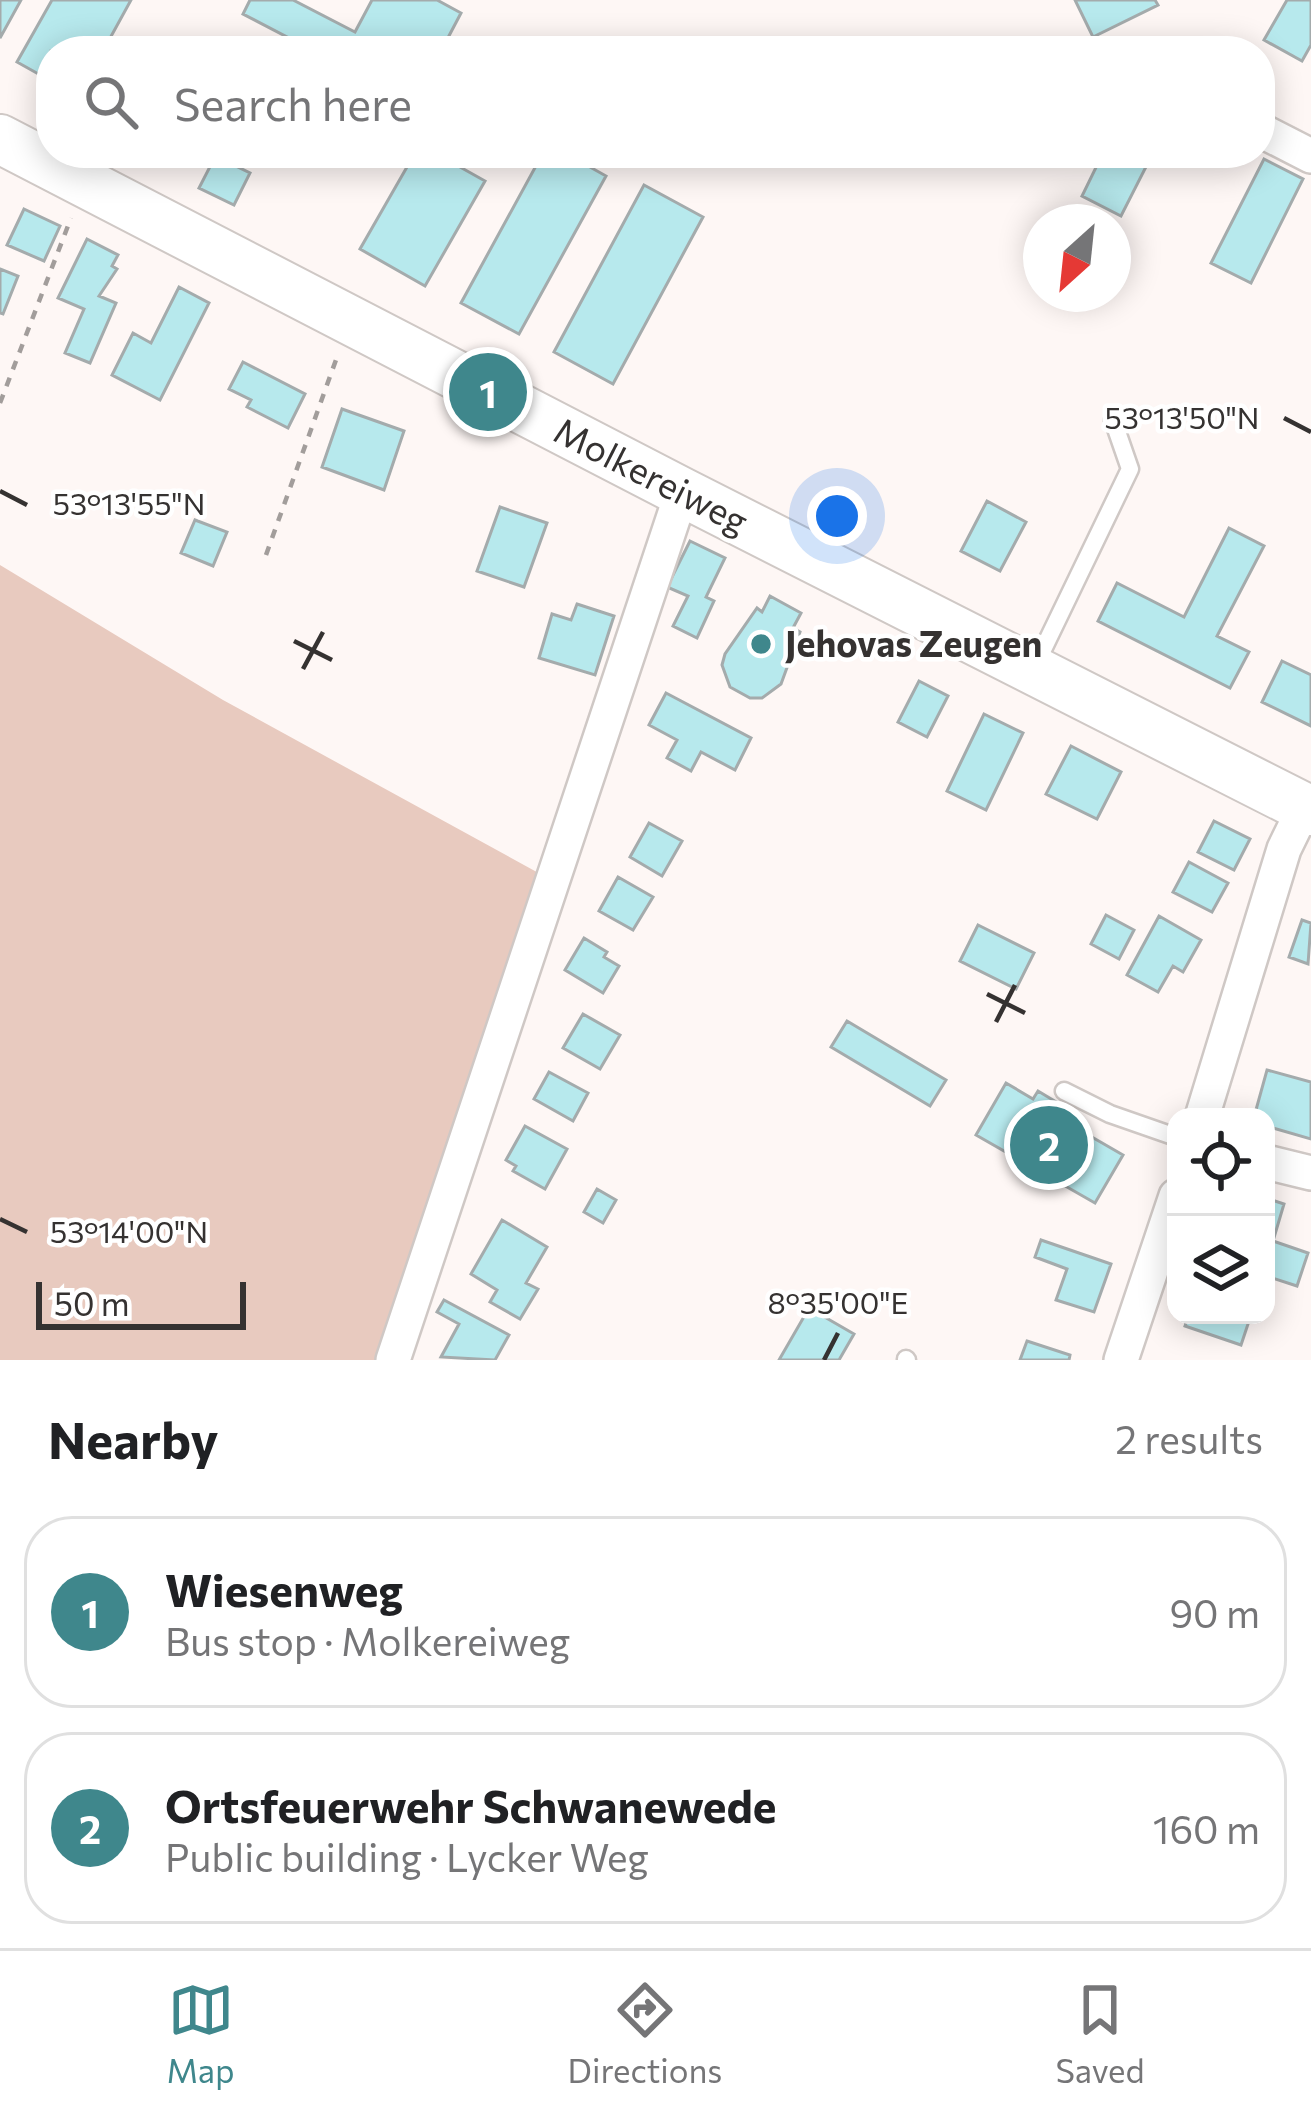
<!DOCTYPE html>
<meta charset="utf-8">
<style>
body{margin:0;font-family:Commissioner,sans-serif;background:#f6f6f6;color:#202124}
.controls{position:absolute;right:36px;bottom:36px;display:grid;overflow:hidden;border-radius:24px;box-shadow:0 6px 30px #0003}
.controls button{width:108px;height:108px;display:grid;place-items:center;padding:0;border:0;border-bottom:3px solid #e0e0e0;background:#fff;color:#202124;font:60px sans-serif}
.compass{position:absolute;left:1023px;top:204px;width:108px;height:108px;border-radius:50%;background:#fff;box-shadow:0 6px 30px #0003;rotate:207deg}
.scale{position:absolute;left:36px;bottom:30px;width:210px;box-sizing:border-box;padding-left:12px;border:6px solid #353231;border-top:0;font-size:33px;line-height:42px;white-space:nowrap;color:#353231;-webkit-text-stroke:9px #fff;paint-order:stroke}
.you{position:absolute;left:837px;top:516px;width:42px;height:42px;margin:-30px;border:9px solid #fff;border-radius:50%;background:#1a73e8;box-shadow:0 0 0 18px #1a73e833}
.badge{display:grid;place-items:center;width:78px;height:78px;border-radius:50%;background:#3f878c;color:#fff;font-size:39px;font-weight:700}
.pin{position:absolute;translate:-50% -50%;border:6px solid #fff;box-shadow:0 3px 12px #0006}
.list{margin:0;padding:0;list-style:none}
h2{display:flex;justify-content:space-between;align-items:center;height:156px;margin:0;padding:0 48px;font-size:51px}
h2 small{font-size:39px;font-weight:400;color:#757577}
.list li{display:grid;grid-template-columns:78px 1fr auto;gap:36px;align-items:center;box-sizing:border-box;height:192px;margin:0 24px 24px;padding:0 24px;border:3px solid #e0e0e0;border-radius:48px}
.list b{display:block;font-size:45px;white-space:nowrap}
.list p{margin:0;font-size:39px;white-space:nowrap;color:#757577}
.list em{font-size:39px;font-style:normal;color:#757577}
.icon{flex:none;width:66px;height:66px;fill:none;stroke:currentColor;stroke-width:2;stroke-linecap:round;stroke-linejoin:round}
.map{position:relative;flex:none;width:1311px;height:1360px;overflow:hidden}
.search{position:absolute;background:#fff;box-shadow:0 6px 30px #0003;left:36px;right:36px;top:36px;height:132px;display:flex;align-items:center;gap:30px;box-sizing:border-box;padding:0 42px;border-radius:48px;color:#757577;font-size:45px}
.sheet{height:588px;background:#fff}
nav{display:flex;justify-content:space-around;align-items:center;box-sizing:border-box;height:168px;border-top:3px solid #e0e0e0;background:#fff;font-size:33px;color:#757577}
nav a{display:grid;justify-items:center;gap:6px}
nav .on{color:#3f878c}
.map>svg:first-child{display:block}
</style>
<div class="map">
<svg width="1311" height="1360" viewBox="0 0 1311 1360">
<rect width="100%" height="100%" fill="#fef7f5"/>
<!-- green -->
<path fill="#e8cabf" d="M0 565 223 700 544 876 379 1360H0Z"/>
<!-- building -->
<path fill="#b7e9ed" stroke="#a4abac" stroke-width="3" d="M0 0H21L0 38Z
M52 0H131L103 51H51V81L17 62Z
M250 0H293L355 32 372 0H437L461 13 441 51H314L243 14Z
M1075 0H1155L1158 5 1093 37Z
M1287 0H1311V45L1302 61 1264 40Z
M217 153 243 157 238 167 250 173 234 205 199 188Z
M415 153H435L485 181 425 286 360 249Z
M543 153H565L606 176 519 334 461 303Z
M1103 153H1153L1121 216 1082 196Z
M1264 159 1303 179 1251 283 1211 263Z
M644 185 703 217 613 384 554 352Z
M24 209 60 226 44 261 7 245Z
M87 239 118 255 112 266 117 269 99 296 116 303 90 363 65 353 84 309 58 298Z
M0 269 18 276 3 314 0 313Z
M179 287 209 303 160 400 112 375 133 333 151 343Z
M243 362 305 394 288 428 247 407 251 400 229 389Z
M342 409 404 431 384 490 322 467Z
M987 501 1026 522 1000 571 961 551Z
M500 507 547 523 524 587 477 571Z
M195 520 227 532 213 566 181 553Z
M1229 528 1264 546 1217 636 1249 652 1230 688 1098 621 1117 583 1184 617Z
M690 541 725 558 706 597 714 601 697 638 673 626 688 596 667 587Z
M770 596 801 613 793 628 800 632 781 684 762 698H750L730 687 722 665 725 654 757 608 762 612Z
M577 604 614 616 595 675 539 658 552 614 571 620Z
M1282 661 1311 675V726L1262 702Z
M919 681 948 696 927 737 898 722Z
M666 693 751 738 735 770 701 752 691 771 667 758 677 740 649 725Z
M984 714 1023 733 986 810 947 791Z
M1071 746 1121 772 1097 819 1046 794Z
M1214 821 1250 839 1234 870 1198 852Z
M649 823 682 841 662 876 630 857Z
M1189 862 1228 883 1212 912 1173 892Z
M618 877 653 897 633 930 599 911Z
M1106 915 1134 930 1119 959 1091 944Z
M1159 916 1201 940 1183 972 1173 966 1158 992 1127 975Z
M1302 920 1311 923 1308 964 1289 957Z
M978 925 1034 953 1016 989 960 961Z
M584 938 607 952 604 957 619 966 603 993 565 970Z
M583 1014 620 1035 600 1069 563 1048Z
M847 1021 946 1080 930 1106 831 1047Z
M1267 1070 1311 1082V1139L1266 1126V1117H1254Z
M549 1072 588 1093 573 1121 534 1099Z
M1006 1083 1033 1099 1038 1091 1058 1103 1052 1114 1123 1155 1095 1203 976 1135Z
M525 1126 567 1149 545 1189 513 1171 516 1166 506 1160Z
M597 1189 616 1200 603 1223 584 1212Z
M1266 1198 1284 1204 1273 1241 1308 1253 1297 1286 1266 1276Z
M502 1220 547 1247 526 1283 538 1289 520 1319 490 1302 497 1290 471 1274Z
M1041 1240 1111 1264 1094 1312 1056 1300 1067 1269 1035 1257Z
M444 1300 509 1335 495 1360 441 1357 459 1324 437 1312Z
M809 1308 854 1334 839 1360H779Z
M1189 1315H1251L1241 1345 1185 1326Z
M1027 1341 1070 1355 1069 1360H1020Z"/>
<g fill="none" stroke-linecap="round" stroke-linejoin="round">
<defs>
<path id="service" d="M1036 664 1130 469 1113 420
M1064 1091 1110 1114 1176 1137
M906 1359 907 1360"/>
<path id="minor" d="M1260 130 1311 156
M1202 1117 1284 849 1304 808
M1266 1162 1311 1173
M393 1360 682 492
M1121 1360 1176 1196"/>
<path id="secondary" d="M0 139 682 492 1311 811"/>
</defs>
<!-- service casing -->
<use href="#service" stroke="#cfc8c5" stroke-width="21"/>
<!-- minor casing -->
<use href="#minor" stroke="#cfc8c5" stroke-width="38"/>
<!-- secondary casing -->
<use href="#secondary" stroke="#cfc8c5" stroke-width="52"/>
<!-- path -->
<path stroke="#a29d9b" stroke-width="4.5" stroke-dasharray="9 9" stroke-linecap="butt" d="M0 403 71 218
M266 555 337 357"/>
<!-- service -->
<use href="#service" stroke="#fff" stroke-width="16"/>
<!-- minor -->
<use href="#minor" stroke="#fff" stroke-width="33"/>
<!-- secondary -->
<use href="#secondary" stroke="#fff" stroke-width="48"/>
</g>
<!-- ticks -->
<path fill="none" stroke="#353231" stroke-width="4.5" d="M1284 418 1311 432M0 491 27 505M294 641 332 660M303 669 323 632M987 994 1025 1013M996 1022 1015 985M0 1219 27 1232M824 1360 838 1333"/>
<!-- markers -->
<circle fill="#3f878c" stroke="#fff" stroke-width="4.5" cx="761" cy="644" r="12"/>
<g text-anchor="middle" stroke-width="9" stroke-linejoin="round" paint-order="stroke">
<!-- street labels -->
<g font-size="36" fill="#353231" stroke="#fff">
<text transform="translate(651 476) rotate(27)" y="13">Molkereiweg</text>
</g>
<!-- poi labels -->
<g font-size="36" font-weight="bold" fill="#353231" stroke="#fff" text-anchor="start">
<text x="785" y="657">Jehovas Zeugen</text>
</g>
</g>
<g font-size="30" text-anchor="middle" fill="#353231" stroke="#fff" stroke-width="9" stroke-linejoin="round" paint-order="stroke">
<text x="1182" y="429">53°13'50"N</text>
<text x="129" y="515">53°13'55"N</text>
<text x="129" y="1243">53°14'00"N</text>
<text x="838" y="1314">8°35'00"E</text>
</g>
</svg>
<div class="controls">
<button><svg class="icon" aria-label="locate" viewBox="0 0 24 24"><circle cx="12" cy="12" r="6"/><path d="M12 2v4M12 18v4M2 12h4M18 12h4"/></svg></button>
<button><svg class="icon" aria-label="layers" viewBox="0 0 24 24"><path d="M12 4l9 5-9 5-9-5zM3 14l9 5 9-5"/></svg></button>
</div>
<svg class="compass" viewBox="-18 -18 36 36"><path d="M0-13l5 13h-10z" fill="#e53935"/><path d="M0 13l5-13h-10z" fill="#757577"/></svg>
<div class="scale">50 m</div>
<div class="you"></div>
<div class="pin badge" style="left:488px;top:392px">1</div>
<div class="pin badge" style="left:1049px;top:1145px">2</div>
<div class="search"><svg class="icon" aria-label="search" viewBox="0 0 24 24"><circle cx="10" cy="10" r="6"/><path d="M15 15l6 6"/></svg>Search here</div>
</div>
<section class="sheet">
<h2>Nearby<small>2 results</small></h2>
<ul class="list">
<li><span class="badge">1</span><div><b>Wiesenweg</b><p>Bus stop · Molkereiweg</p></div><em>90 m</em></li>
<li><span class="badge">2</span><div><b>Ortsfeuerwehr Schwanewede</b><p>Public building · Lycker Weg</p></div><em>160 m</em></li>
</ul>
</section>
<nav>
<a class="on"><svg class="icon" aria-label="map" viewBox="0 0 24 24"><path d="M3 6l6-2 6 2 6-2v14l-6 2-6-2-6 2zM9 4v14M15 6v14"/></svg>Map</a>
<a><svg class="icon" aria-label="directions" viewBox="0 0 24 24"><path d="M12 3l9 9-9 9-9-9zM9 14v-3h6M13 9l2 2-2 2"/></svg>Directions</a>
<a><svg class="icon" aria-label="saved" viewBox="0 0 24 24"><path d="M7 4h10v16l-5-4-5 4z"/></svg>Saved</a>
</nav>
